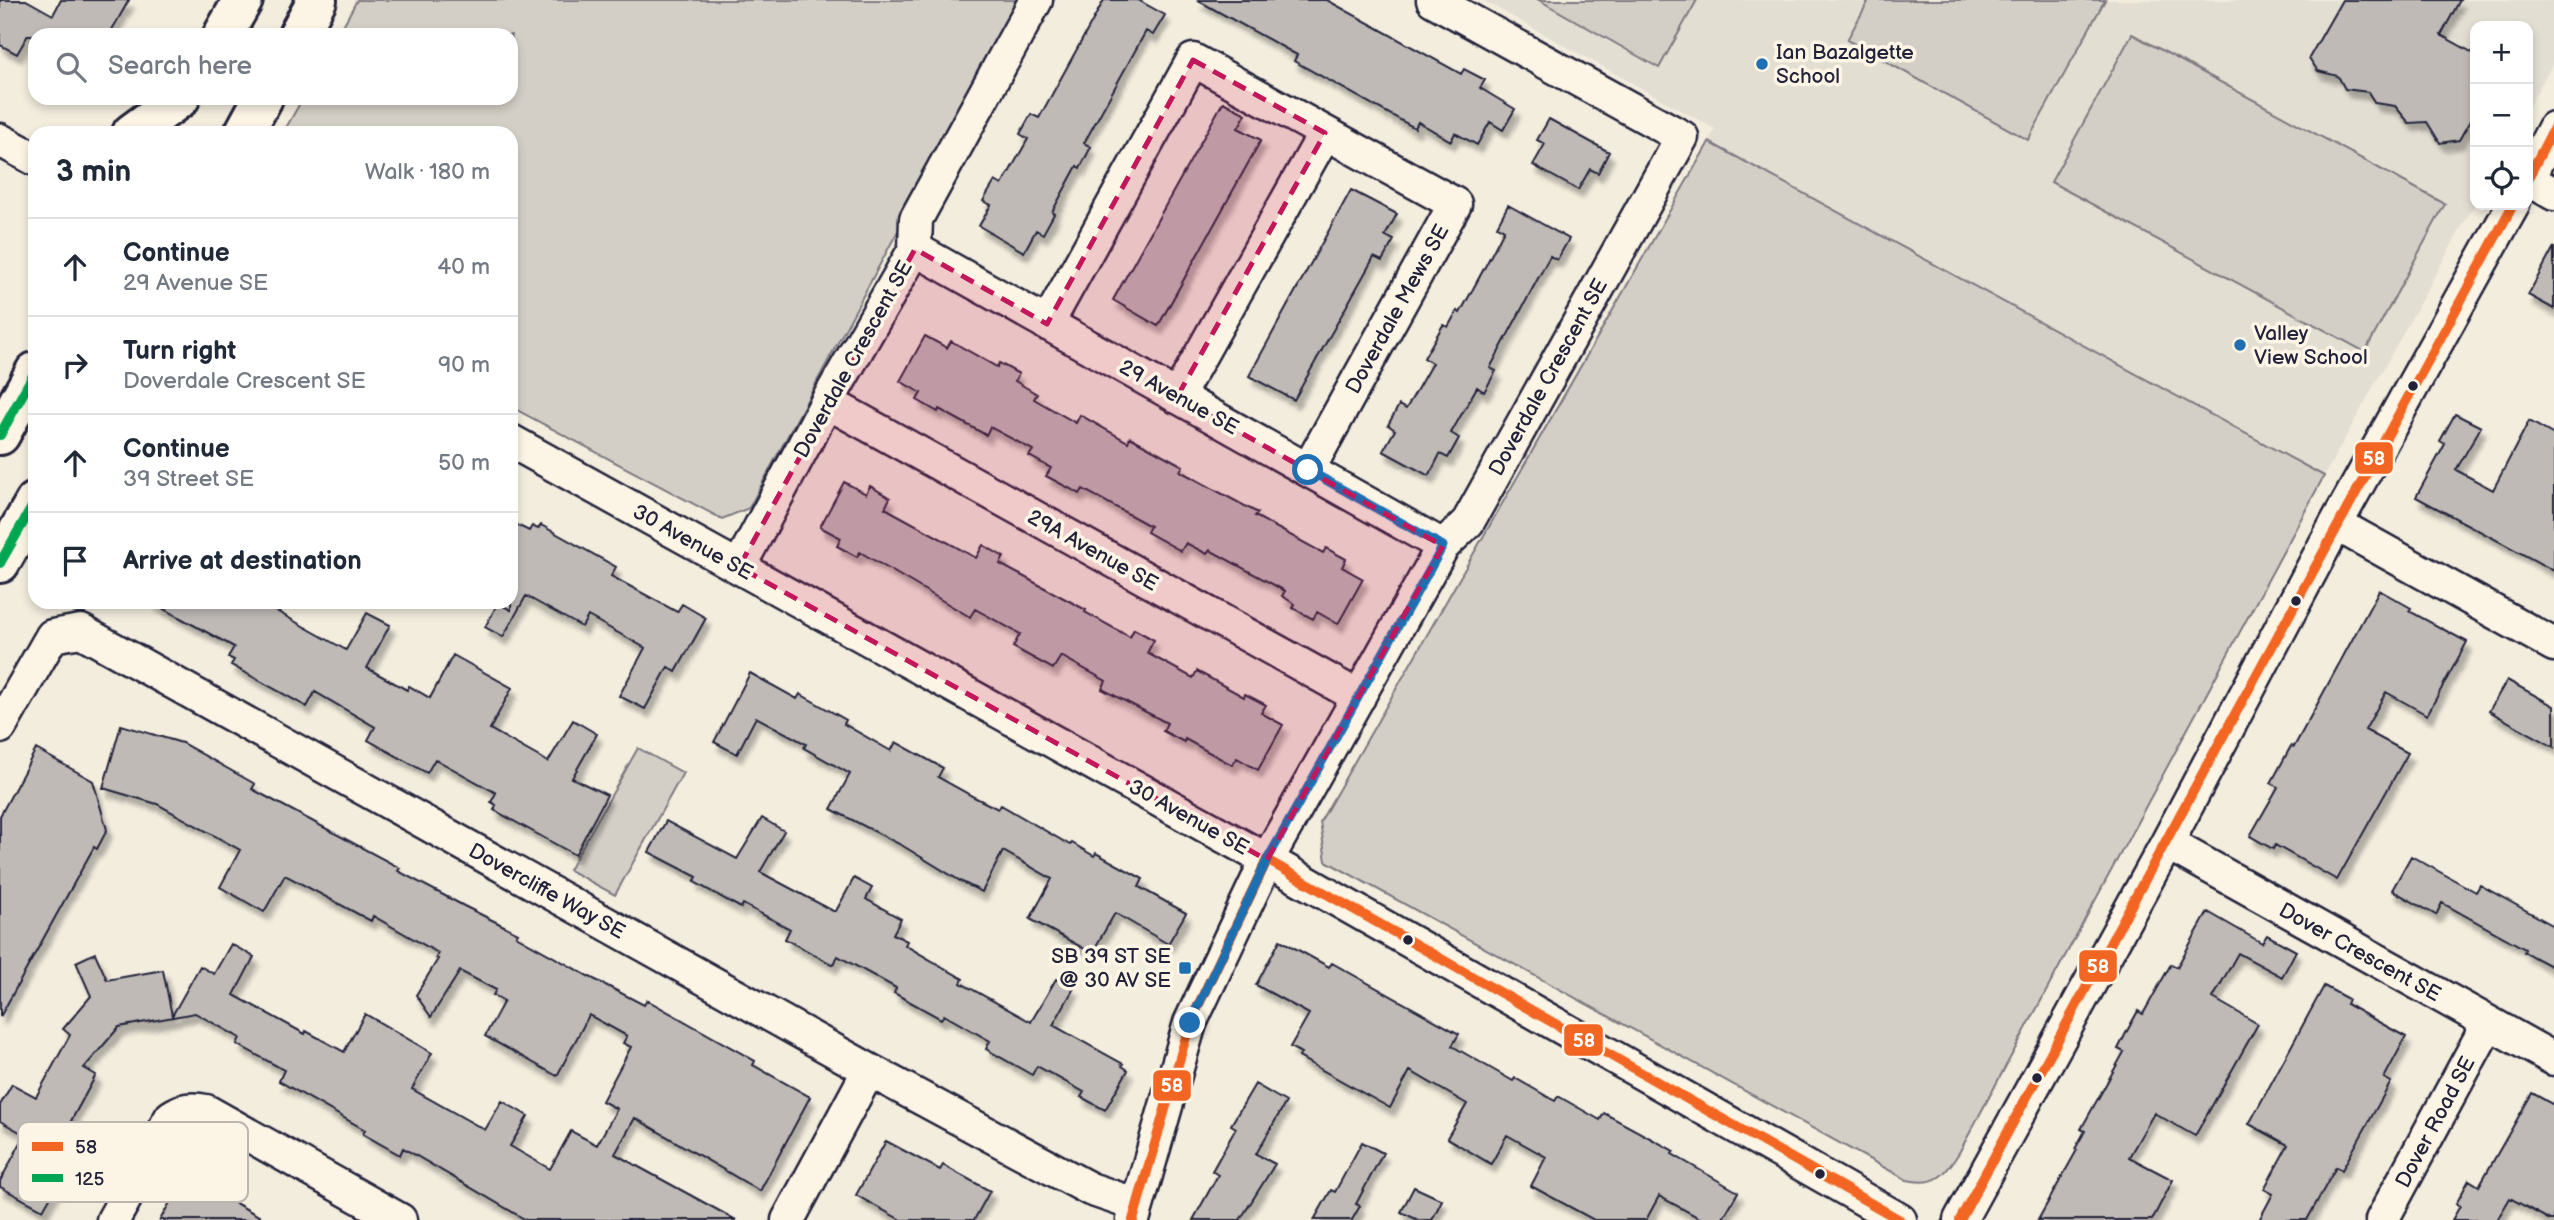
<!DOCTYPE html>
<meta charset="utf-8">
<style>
body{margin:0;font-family:"Balsamiq Sans",sans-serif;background:#f6f6f7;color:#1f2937}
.controls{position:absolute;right:21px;top:21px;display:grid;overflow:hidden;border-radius:14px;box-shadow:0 4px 10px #0003}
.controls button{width:63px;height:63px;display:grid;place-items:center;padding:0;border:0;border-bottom:2px solid #e0e1e3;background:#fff;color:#1f2937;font:35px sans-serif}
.stop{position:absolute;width:21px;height:21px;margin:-16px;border:5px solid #1f6fb2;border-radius:50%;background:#fff}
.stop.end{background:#1f6fb2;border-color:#fff;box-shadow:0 2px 7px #0008}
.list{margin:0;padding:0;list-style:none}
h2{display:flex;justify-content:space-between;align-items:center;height:91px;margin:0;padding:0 28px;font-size:30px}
h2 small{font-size:23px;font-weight:400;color:#747a83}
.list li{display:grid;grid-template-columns:46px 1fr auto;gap:21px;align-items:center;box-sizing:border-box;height:98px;padding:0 28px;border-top:2px solid #e0e1e3}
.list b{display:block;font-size:26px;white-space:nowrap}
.list p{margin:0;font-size:23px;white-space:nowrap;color:#747a83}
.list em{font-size:23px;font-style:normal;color:#747a83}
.icon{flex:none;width:38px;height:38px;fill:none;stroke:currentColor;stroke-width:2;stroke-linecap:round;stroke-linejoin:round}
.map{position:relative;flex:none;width:2554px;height:1220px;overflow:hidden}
.search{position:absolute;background:#fff;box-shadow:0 4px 10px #0003;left:28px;top:28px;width:490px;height:77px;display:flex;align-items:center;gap:18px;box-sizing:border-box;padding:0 24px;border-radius:21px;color:#747a83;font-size:26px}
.panel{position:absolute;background:#fff;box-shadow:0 4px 10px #0003;left:28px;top:126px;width:490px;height:483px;border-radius:21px}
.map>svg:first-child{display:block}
</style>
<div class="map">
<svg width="2554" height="1220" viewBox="0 0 2554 1220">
<defs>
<filter id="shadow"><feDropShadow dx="4.5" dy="8" stdDeviation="2" flood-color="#0004"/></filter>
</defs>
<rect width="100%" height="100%" fill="#f3edde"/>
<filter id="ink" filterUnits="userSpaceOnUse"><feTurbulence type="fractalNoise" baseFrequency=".0143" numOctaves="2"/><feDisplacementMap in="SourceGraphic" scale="14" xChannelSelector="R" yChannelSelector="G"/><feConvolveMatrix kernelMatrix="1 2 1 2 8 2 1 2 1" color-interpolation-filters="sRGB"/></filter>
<g filter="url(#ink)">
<!-- built -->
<path fill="#e3ded2" d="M1482 0H2554V61L2528 108V26H2475V203L2324 476 1709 142 1715 129Z"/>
<!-- green -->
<path fill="#d4cfc6" stroke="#7b7880" stroke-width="2" d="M357 0H1022L749 508 722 519 511 407V133H283L303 98H511V35H338Z
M1539 0H1697L1659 68Z
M1869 0H2105L2028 140 1847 40Z
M2132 34 2445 204 2365 352 2051 182Z
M1709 142 2324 476 1960 1151C1946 1174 1937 1187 1907 1180L1326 861 1320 822Z
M638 748 683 773 615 895 569 870Z"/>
<!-- building -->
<path fill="#bfbab6" stroke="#22223b" stroke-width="2" filter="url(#shadow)" d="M0 0H26L53 15 61 0H129L109 35H28L17 54 0 45Z
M1104 0H1138L1165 15 1153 35 1146 31 1084 143 1091 147 1080 168 1077 166 1052 212 1054 214 1043 234 1036 230 1024 252 979 226 991 205 983 201 995 181 1002 185 1028 139 1020 134 1031 114 1039 118Z
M1197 0H1327L1461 74 1464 69 1485 80 1480 88 1515 109 1503 130 1490 122 1477 145 1455 133 1451 141 1418 122 1415 128 1294 61 1297 55Z
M2342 0H2460L2441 35 2475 54V112L2459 140 2440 143 2427 122 2409 123 2395 106 2375 103 2368 92 2345 89 2338 76 2318 71 2309 58Z
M1223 102 1246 114 1238 128 1261 140 1158 326 1113 300Z
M1549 119 1609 152 1598 173 1590 169 1578 190 1533 165 1545 144 1537 140Z
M1351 190 1397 214 1385 236 1394 240 1382 261 1374 257 1294 400 1249 376Z
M1508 205 1569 239 1557 260 1550 256 1490 368 1496 371 1484 392 1477 387 1451 433 1459 438 1448 458 1440 454 1429 476 1383 451 1395 430 1388 425 1399 405 1406 409 1432 363 1424 358 1443 325 1448 327 1457 311 1460 313 1487 263 1504 230 1497 226Z
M2554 247V309L2528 295Z
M925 336 947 348 951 341 997 367 999 363 1019 374 1015 381 1037 394 1034 399 1076 423 1080 415 1128 442 1130 437 1183 466 1180 471 1258 513 1255 516 1323 553 1326 548 1346 559 1342 567 1363 579 1338 624 1317 612 1313 619 1293 608 1295 604 1282 596 1285 591 1210 550 1207 554 1186 543 1181 551 1147 532 1150 526 1083 489 1080 494 1046 476 1051 468 1029 456 1033 450 990 427 986 435 939 409 938 412 917 400 921 393 900 381Z
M2455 414 2481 427 2456 470 2493 490 2529 421 2554 435V571L2416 497 2445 444 2440 441Z
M844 482 866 494 870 486 890 498 885 508 976 558 983 545 1004 557 1000 564 1086 610 1085 612 1130 637 1134 629 1154 640 1147 653 1193 678 1197 671 1244 697 1245 694 1266 705 1261 713 1283 725 1258 770 1237 758 1232 765 1185 739 1184 742 1163 731 1167 723 1102 689 1106 681 1061 656 1053 669 1013 647 1020 634 975 609 970 617 860 552 857 557 837 546 841 538 820 527Z
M511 522 529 531 532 526 538 529 541 525 616 567 611 576 677 612 682 604 706 618 676 672 668 667 645 709 619 696 645 648 588 616 582 627 526 596 503 637 485 627 498 603 511 610Z
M2379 590 2411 608 2409 611 2467 642 2427 715 2386 692 2365 730 2408 753 2337 880 2275 845 2273 849 2250 836 2278 787 2271 783 2291 746 2294 747Z
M151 602H260L346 650 367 613 390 625 367 668 407 690 409 686 430 698 453 655 512 688 490 729 548 762 573 720 597 734 572 778 607 795 575 855 494 810 496 805 491 802 496 793 435 759 427 773 368 740 375 727 315 692 307 707 231 665 234 660 228 657 234 647Z
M750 673 797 699 800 694 846 720 844 724 891 751 896 742 943 768 938 777 974 797 998 809 1001 805 1070 845 1072 843 1094 856 1096 853 1143 879 1139 887 1186 913 1168 944 1115 913 1092 953 1030 919 1052 879 1003 851 982 892 962 882 903 846 831 809 850 774 804 748 806 744 756 717 737 754 714 742Z
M2507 680 2554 706V747L2489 711Z
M121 725 182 743 255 784 252 789 400 868 398 871 464 906 518 933 516 936 588 976 644 1005 647 1000 755 1061 753 1065 810 1097 760 1191 635 1118 615 1154 736 1220H526L403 1148 400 1155 363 1134 365 1130 279 1081 284 1070 237 1044 240 1038 195 1013 119 1027 84 1068 96 1075 71 1121 88 1131 43 1210 0 1187V1181L25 1135 0 1121V1105L12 1084 36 1097 70 1035 63 1029 91 996 76 962 95 953 107 980 163 970 172 1016 200 966 214 974 231 944 254 957 234 995 305 1034 306 1031 344 1052 365 1014 432 1053 412 1089 485 1130 502 1101 528 1116 510 1146 550 1169 571 1131 597 1145 617 1109 602 1101 631 1047 623 1043 627 1036 589 1015 557 1076 485 1036 504 1001 493 995 496 990 460 971 431 1017 416 995 438 959 436 958 438 953 373 916 371 921 285 875 264 912 220 887 240 850 157 804 103 788Z
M36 749 93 781 107 830 97 849 94 847 0 1017V816Z
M762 818 784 831 760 872 833 911H836L854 878 872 888 866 899 901 919 893 934 907 941 905 945 963 979 961 983 1031 1022 1056 979 1074 988 1053 1025 1123 1064 1122 1066 1128 1070 1105 1110 1081 1097 1084 1092 1037 1066 1032 1075 986 1049 990 1041 944 1015 941 1019 894 993 896 988 838 956 833 965 785 939 790 929 743 904 741 908 694 882 697 877 649 852 666 821 737 859Z
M2411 856 2476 892 2480 885 2554 926V968L2524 952 2525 949 2442 903 2436 915 2392 890Z
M2208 912 2262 943 2267 935 2296 951 2282 977 2238 953 2213 998 2258 1024 2195 1136 2154 1113 2129 1157 2173 1180 2152 1220H2038L2077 1150 2075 1149 2085 1131 2081 1129 2124 1052 2118 1049 2127 1031 2138 1011 2143 1014 2171 964 2177 967Z
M1280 940 1329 967 1332 963 1459 1034 1452 1046 1513 1081 1515 1078 1555 1101 1558 1096 1600 1120 1604 1113 1674 1151 1672 1154 1738 1192 1722 1220H1703L1659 1196 1646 1220H1594L1531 1186 1546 1157 1507 1135 1491 1164 1447 1138 1467 1104 1410 1071 1390 1108 1299 1057 1301 1053 1290 1047 1309 1014 1256 985Z
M2324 986 2348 999 2346 1004 2406 1037 2384 1078 2391 1082 2342 1170 2336 1167 2307 1220H2259L2273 1194 2264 1189 2288 1145 2249 1124Z
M1255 1084 1286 1102 1256 1154 1275 1164 1240 1220H1193L1218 1175 1212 1171 1236 1128 1231 1125Z
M2532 1093 2554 1105V1220H2550L2510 1198 2497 1220H2452L2460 1206 2456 1204 2469 1180 2479 1186Z
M886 1141 940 1170 943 1165 990 1191 974 1220H901L856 1195Z
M1362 1142 1383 1153 1356 1204 1360 1206 1352 1220H1314L1331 1190 1335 1192Z
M179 1172 266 1220H160L172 1199 166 1196Z
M1414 1187 1442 1200 1432 1220H1418L1401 1212Z"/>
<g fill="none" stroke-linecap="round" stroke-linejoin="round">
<defs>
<path id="minor" d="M0 140 35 159
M2528 178 2554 128
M2528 179 2554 194
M915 249 1443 546
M1047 324 1193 60 1455 204 1308 470
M1177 397 1325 133
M827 402 1359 697
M511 441 1267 860 1900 1220
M2336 524 2554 645
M739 567 827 402 915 249 916 219 1036 0
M0 727 52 636 81 631 869 1070 1090 1189 1137 1205
M2167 843 2554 1059
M113 1220 171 1117C183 1109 192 1108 206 1111L400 1220
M788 1220 869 1070
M1133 1220 1190 1023 1267 860 1443 546 1468 522 1682 137 1433 0
M1960 1220 2167 843 2336 524 2513 205
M2382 1220 2488 1024"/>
<path id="secondary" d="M223 35 243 0
M298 35 317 0
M132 133 180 98
M244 133 263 98
M0 435 35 372
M0 563 35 502"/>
</defs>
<!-- minor casing -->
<use href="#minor" stroke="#22223b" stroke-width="37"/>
<!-- secondary casing -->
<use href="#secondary" stroke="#22223b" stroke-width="44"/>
<!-- minor -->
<use href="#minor" stroke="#fcf5e5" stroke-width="32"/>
<!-- secondary -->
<use href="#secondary" stroke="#fcf5e5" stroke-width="38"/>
<defs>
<path id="bus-1" d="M2528 178 2554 128
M1267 860 1900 1220
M1133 1220 1190 1023 1267 860
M1960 1220C2145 882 2326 542 2513 205"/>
<path id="bus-2" d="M0 435 35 372
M0 563 35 502"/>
</defs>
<!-- bus-1 casing -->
<use href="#bus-1" stroke="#fcf5e5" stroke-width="16"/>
<!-- bus-2 casing -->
<use href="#bus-2" stroke="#fcf5e5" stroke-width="16"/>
<!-- bus-1 -->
<use href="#bus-1" stroke="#f26522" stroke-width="10"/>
<!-- bus-2 -->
<use href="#bus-2" stroke="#00a651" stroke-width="10"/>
</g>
</g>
<g fill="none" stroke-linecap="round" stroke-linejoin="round" filter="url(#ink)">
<!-- route -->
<path stroke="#1f6fb2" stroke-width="9" d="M1190 1023 1267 860 1443 546 1308 470"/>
</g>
<!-- marked area -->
<path fill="#c2185b" fill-opacity="0.2" stroke="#c2185b" stroke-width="5" stroke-dasharray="14 9" stroke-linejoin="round" d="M1193 60 1325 133 1177 397 1443 546 1267 860 739 567 915 249 1047 324Z"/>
<!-- markers -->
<g fill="#1f6fb2" stroke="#fcf5e5" stroke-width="2.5">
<circle cx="1762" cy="64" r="7"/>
<circle cx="2240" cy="345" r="7"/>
<rect x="1178" y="961" width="14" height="14" rx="3.5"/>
</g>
<g fill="#22223b" stroke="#fcf5e5" stroke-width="2.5">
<circle cx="2413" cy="386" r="6"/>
<circle cx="2296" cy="601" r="6"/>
<circle cx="1408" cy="940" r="6"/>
<circle cx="2037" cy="1078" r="6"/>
<circle cx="1820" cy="1174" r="6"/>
</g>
<g text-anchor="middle" stroke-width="7" stroke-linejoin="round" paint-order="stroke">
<!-- poi labels -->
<g font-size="21" fill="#22223b" stroke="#fcf5e5" text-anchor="start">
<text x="1776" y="59">Ian Bazalgette<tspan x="1776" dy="24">School</tspan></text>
<text x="2254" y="340">Valley<tspan x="2254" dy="24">View School</tspan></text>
<text x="1171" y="963" text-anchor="end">SB 39 ST SE<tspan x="1171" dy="24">@ 30 AV SE</tspan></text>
</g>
<!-- street labels -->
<g font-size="21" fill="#22223b" stroke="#fcf5e5">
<text transform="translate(1397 309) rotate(-61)" y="7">Doverdale Mews SE</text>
<text transform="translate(853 359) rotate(-61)" y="7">Doverdale Crescent SE</text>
<text transform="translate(1548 377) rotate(-61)" y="7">Doverdale Crescent SE</text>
<text transform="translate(1179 397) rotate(29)" y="7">29 Avenue SE</text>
<text transform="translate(693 542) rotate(29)" y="7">30 Avenue SE</text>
<text transform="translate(1093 550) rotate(29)" y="7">29A Avenue SE</text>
<text transform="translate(1189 817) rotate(29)" y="7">30 Avenue SE</text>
<text transform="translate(547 891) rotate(29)" y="7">Dovercliffe Way SE</text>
<text transform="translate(2360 952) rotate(29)" y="7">Dover Crescent SE</text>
<text transform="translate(2435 1122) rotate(-62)" y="7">Dover Road SE</text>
</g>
</g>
<!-- legend -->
<rect x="18" y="1122" width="230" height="80" rx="10" fill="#fcf5e5" stroke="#bbb6b2" stroke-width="2"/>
<rect x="32" y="1142" width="31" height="9" fill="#f26522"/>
<rect x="32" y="1174" width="31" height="8" fill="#00a651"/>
<g font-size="19" fill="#22223b">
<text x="75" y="1153">58</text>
<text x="75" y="1185">125</text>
</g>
<g stroke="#fcf5e5" stroke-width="2.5">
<rect x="2354" y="441" width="40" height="34" rx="7" fill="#f26522"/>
<rect x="2078" y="949" width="40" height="34" rx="7" fill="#f26522"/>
<rect x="1563" y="1023" width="41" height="34" rx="7" fill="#f26522"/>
<rect x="1152" y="1069" width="40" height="33" rx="7" fill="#f26522"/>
</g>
<g font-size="19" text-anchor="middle" font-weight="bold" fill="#fff">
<text x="2374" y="465">58</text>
<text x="2098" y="973">58</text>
<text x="1584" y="1047">58</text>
<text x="1172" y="1092">58</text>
</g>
</svg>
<div class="controls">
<button>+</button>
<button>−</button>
<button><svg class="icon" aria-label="locate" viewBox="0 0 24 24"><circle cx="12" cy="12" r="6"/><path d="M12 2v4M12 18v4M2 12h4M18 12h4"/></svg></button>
</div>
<div class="stop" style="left:1308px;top:470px"></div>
<div class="stop end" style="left:1190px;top:1023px"></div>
<div class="search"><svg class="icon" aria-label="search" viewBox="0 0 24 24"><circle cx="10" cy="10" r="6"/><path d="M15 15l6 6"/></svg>Search here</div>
<section class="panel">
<h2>3 min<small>Walk · 180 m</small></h2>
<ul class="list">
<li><svg class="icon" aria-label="ahead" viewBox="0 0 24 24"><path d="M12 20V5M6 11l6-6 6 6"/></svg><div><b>Continue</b><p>29 Avenue SE</p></div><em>40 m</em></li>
<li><svg class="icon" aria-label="right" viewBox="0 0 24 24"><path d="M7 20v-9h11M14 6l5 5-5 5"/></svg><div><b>Turn right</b><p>Doverdale Crescent SE</p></div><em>90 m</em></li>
<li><svg class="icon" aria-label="ahead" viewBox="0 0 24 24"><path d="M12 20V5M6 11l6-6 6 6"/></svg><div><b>Continue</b><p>39 Street SE</p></div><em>50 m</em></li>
<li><svg class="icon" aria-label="arrive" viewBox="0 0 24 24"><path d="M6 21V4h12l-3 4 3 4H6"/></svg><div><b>Arrive at destination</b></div></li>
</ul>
</section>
</div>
